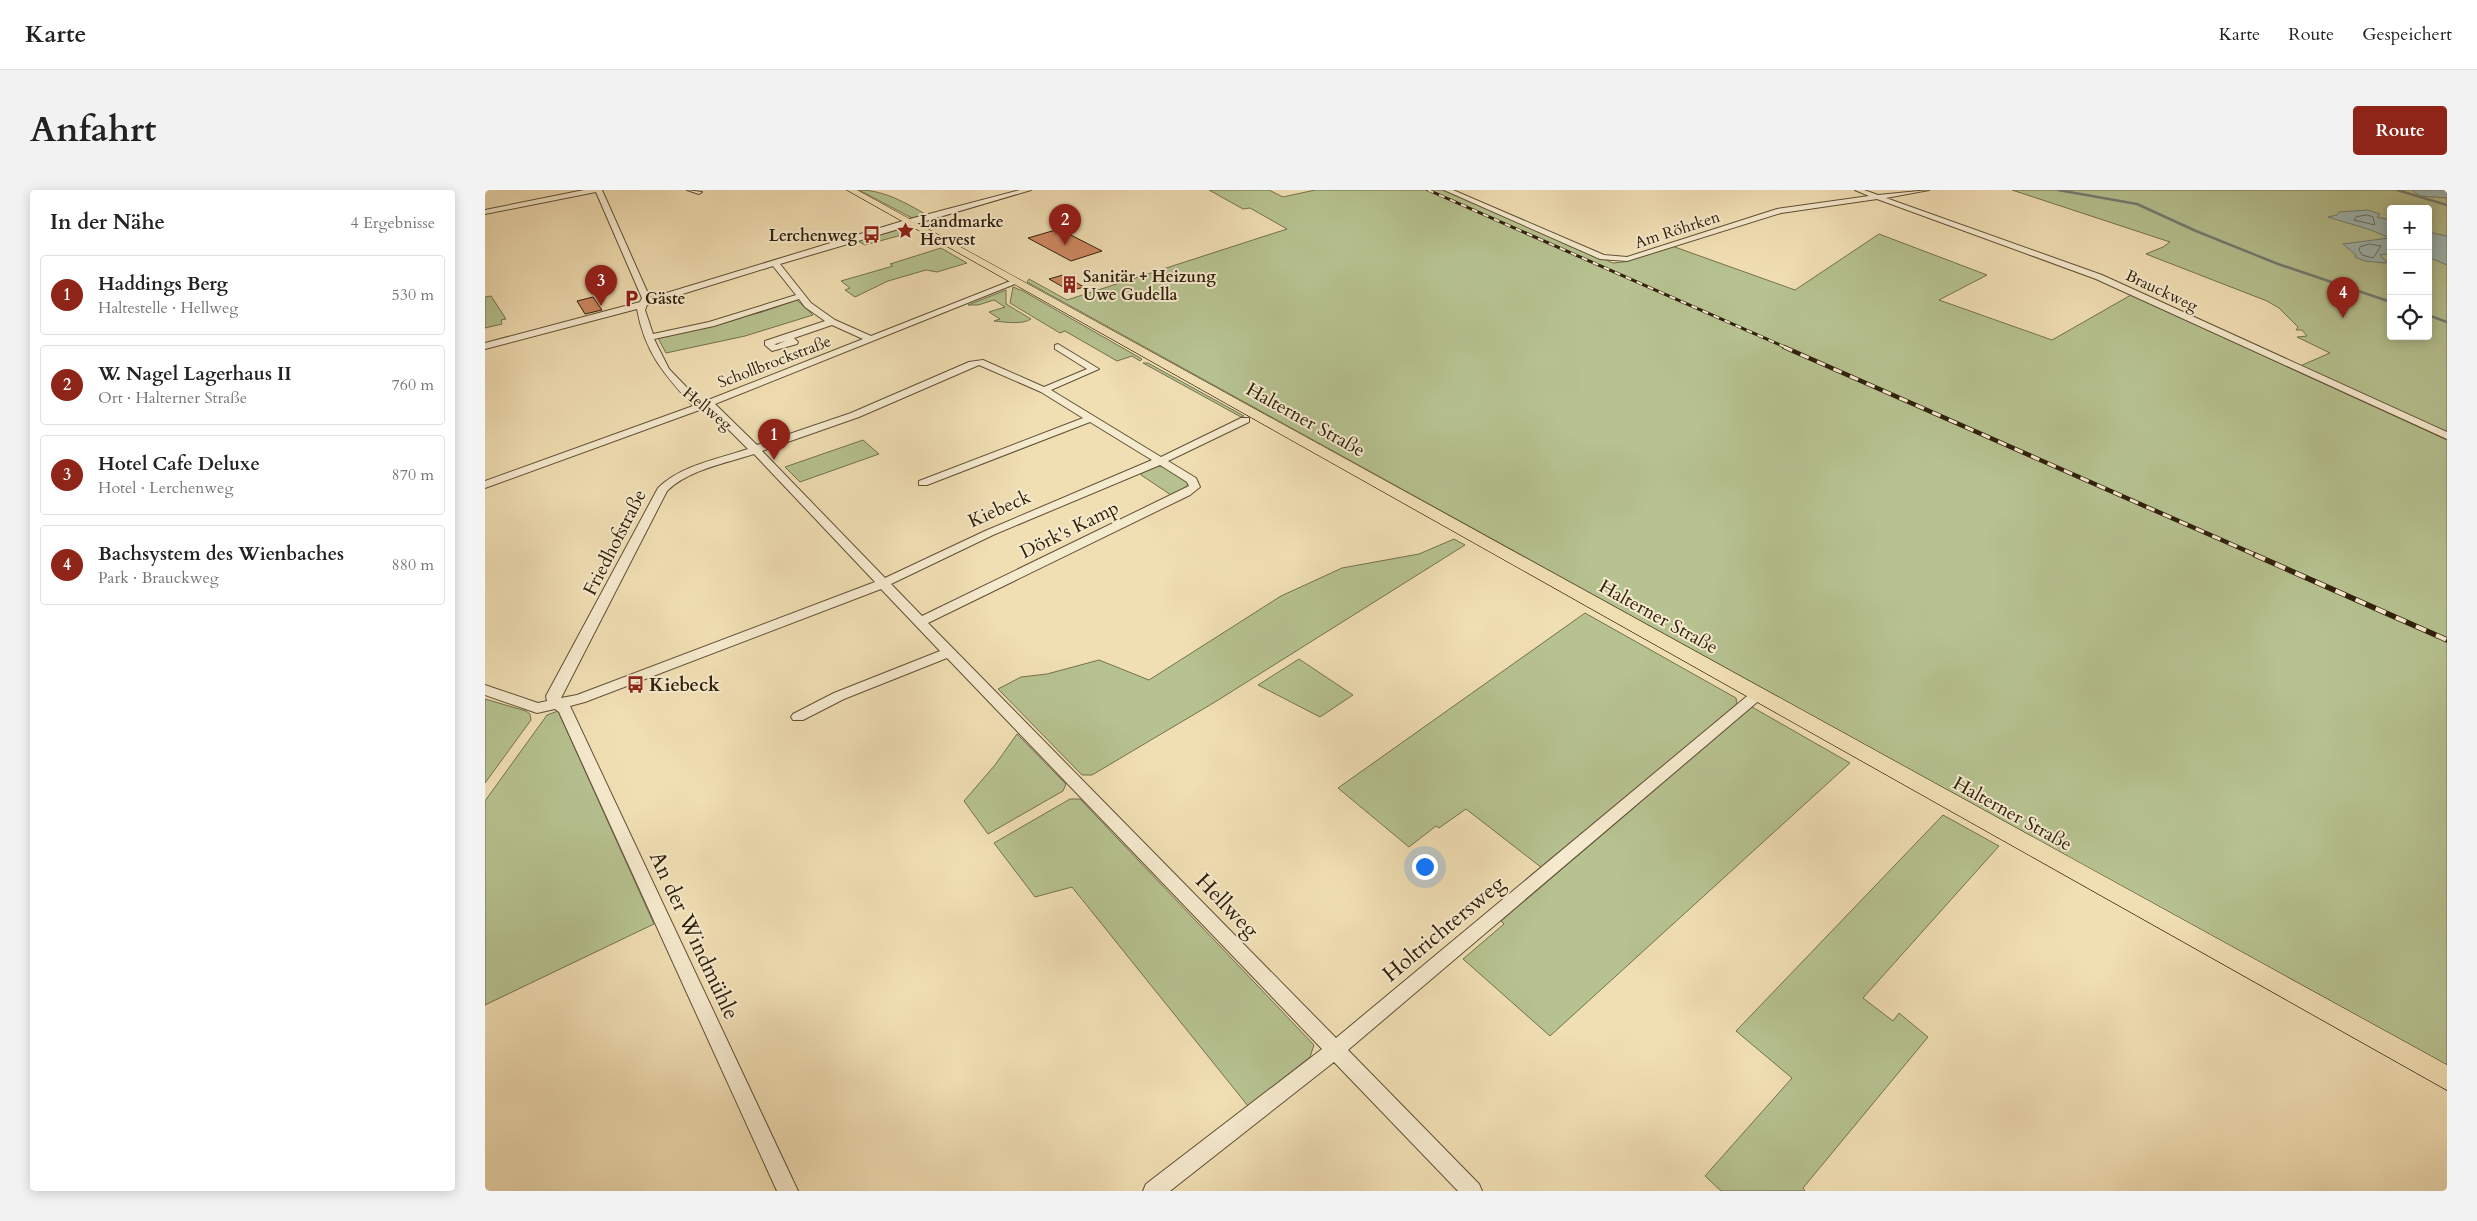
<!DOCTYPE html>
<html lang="de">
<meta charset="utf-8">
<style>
body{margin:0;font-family:Cardo,serif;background:#f2f2f2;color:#222}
.controls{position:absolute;right:15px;top:15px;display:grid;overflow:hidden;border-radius:5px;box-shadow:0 2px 12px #0003}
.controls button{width:45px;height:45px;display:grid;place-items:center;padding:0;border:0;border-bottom:1px solid #e0e0e0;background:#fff;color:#222;font:25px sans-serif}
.you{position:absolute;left:939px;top:676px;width:18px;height:18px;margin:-12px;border:4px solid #fff;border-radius:50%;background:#1a73e8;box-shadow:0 0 0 8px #1a73e833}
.badge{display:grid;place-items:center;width:32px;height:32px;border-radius:50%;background:#8f2418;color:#fff;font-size:16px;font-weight:700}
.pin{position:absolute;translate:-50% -41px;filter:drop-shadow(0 1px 2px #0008)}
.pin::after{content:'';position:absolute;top:26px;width:18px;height:15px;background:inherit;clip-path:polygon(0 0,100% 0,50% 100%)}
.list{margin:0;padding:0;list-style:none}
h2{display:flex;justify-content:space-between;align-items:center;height:65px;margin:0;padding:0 20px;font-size:21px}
h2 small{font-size:16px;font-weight:400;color:#767676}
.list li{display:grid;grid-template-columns:32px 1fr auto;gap:15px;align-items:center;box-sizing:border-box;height:80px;margin:0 10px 10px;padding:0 10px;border:1px solid #e0e0e0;border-radius:5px}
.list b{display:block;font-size:19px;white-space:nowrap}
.list p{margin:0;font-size:16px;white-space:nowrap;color:#767676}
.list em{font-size:16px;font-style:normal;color:#767676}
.icon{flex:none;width:28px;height:28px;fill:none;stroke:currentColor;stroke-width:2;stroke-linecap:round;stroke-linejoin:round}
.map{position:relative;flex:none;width:1962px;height:1001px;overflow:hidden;border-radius:5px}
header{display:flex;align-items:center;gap:30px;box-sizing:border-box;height:70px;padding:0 25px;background:#fff;border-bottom:1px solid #e0e0e0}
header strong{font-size:24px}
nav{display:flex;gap:28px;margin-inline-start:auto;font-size:18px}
.intro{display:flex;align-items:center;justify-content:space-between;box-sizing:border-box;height:120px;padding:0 30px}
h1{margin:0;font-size:35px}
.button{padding:12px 22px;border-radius:5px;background:#8f2418;color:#fff;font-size:18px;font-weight:700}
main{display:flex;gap:30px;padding:0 30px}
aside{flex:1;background:#fff;border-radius:5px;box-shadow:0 2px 12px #0003}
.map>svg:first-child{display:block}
</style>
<header>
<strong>Karte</strong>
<nav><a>Karte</a><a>Route</a><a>Gespeichert</a></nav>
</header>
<div class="intro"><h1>Anfahrt</h1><a class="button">Route</a></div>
<main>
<aside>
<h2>In der Nähe<small>4 Ergebnisse</small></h2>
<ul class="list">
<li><span class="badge">1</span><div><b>Haddings Berg</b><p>Haltestelle · Hellweg</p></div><em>530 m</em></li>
<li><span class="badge">2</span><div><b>W. Nagel Lagerhaus II</b><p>Ort · Halterner Straße</p></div><em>760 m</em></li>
<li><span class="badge">3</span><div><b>Hotel Cafe Deluxe</b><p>Hotel · Lerchenweg</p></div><em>870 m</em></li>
<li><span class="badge">4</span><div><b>Bachsystem des Wienbaches</b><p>Park · Brauckweg</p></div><em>880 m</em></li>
</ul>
</aside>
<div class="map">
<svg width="1962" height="1001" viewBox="0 0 1962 1001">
<rect width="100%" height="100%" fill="#f1dfb4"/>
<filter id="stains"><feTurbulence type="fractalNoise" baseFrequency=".004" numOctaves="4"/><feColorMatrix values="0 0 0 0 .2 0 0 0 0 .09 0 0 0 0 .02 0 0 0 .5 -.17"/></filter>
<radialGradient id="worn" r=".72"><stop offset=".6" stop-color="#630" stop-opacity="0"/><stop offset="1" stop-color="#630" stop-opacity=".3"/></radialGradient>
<!-- green -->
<path fill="#b6c290" stroke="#73724e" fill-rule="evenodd" d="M374 0C399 0 421 13 442 25L427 28Z
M724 0H784L798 7 830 0H959L1128 73 1139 72 1187 56 1310 100 1394 44 1502 85 1454 110 1567 150 1646 105 1962 250V876L542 92 544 89 582 110 802 39 765 18 758 19Z
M1527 0H1962V244L1815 176 1845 163 1812 147 1822 146 1817 140H1811L1813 137 1794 118 1782 111 1661 64 1678 57 1685 52ZM1906 19H1943V146H1906Z
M415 37 424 43 380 55 371 50Z
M456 58 482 73 452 82 441 80 403 91 370 107 360 100 365 98 356 91 408 76 405 74Z
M528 97 538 101 657 169 655 171 647 166 632 171 580 141 575 143 525 113Z
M521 100V114L546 129C537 135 520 132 509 131L515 129 504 122 520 117 509 110 493 115H483Z
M6 106 21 129 16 130 17 134 0 138V107Z
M312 110 328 125 260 146 181 163 173 148 277 122Z
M658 173H663L759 226 756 227Z
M378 250 394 264 315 292 300 277Z
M672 276 680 277 703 292 704 296 686 305 656 285 657 282Z
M969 349 980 355 730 512 607 585H597L513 499 536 487 562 484 614 470 664 490 796 406 857 378 934 364Z
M1100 423 1251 508 1252 514 1057 678 981 619 954 638 951 636 924 657 853 598Z
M814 469 868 505 835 527 773 495Z
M0 509 41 521 45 524 46 530 0 593Z
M1267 517 1365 573 1065 846 978 769 1019 734 1016 731Z
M73 521 169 734 0 815V611L62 525Z
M532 544 581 594 578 601 503 644 479 611 510 575Z
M585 609H595L829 855 825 867 763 916 587 697 550 707 509 653Z
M1458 625 1514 656 1378 808 1408 831 1414 823 1443 847 1318 998 1320 1001H1236L1220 986 1307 888 1251 841Z"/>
<!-- water -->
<path fill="#9ebab6" stroke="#727d72" d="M1927 0H1962V8L1935 6Z
M1883 20 1895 24 1892 27 1906 30V63L1895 65 1902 72 1900 73 1880 71 1870 67 1871 65 1858 54 1904 48C1885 38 1864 34 1843 27L1852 25 1854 22Z
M1943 42 1962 46V75L1943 67Z"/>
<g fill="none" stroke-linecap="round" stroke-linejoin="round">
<!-- shore -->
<path stroke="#676e60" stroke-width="1" d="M1883 25 1888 27 1890 35 1869 30 1871 27Z
M1885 54 1896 56 1888 68 1877 65 1874 60 1875 57Z"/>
<!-- stream -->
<path stroke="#727d72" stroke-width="2.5" d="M1573 0 1652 14 1711 41 1793 74 1906 112
M1912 0 1962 15
M1943 125 1962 132"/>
</g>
<!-- building -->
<path fill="#cf8963" stroke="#30210b" d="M574 39 617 61 586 71 543 48Z
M578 85 599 97 585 101 564 89Z
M108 107 117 120 100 124 92 111Z"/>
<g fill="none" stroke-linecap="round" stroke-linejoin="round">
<defs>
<path id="minor" d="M99 0H117L165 108 421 30 535 0H546L295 74 326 113 350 130 386 146 528 90 535 92 230 214 272 255 366 223 484 172 498 170 559 197 602 179 570 159V155L573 154 614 179 566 200 676 267 756 228H764V232L683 271 711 288 715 297 705 305 443 433 851 848 1267 502H1277L1279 505 1277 508 863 860 994 994 997 1001H973L849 872 685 1001H658L661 994 837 859 462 468 359 509 318 530H308L306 527 308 524 349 503 455 461 396 399 100 512 85 516 313 1001H292L74 522 70 519 52 523 0 505V495L53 513 62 511 61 506 173 298C196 275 234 269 263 259L223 219 220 218 0 298V291L208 216C179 184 160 163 152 119L0 159V153L155 112 157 108 111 2 0 24V20ZM288 76 311 105 224 132 168 144 160 120 162 115ZM314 109 320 117 340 131 280 151V155L287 161 312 154 313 152 309 148 347 135 378 149 218 212 215 211 184 179 169 149 229 136ZM300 151 291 155 290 154ZM494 175 556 202 598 228 434 291V295H442L605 232 667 270 500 341 400 388 277 261 374 227ZM269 264 390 392 92 505 76 508 182 301C203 280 241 273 269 264ZM675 275 702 292 704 296 437 426 406 394 508 345Z
M202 0 217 2 214 4Z
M959 0H968L1119 65 1142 67 1292 19 1384 6 1370 0H1379L1393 5 1444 0 1401 8 1617 85 1962 242V249L1611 89 1392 9 1296 23 1142 71 1115 69Z"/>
<path id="major" d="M362 0H372L1962 875V900Z"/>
</defs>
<!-- minor casing -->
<use href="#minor" stroke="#605035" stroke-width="2"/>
<!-- major casing -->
<use href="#major" stroke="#30210b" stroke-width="1"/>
<!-- minor -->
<use href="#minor" fill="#f6eace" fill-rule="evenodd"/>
<!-- major -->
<use href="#major" fill="#f1dfb4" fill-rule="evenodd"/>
<defs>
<path id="rail-far2" d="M943 0 1302 158"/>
<path id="rail-far1" d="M1299 157 1773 366"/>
<path id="rail" d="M1770 365 1962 450"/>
</defs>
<!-- rail-far2 casing -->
<use href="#rail-far2" stroke="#30210b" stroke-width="3"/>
<!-- rail-far1 casing -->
<use href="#rail-far1" stroke="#30210b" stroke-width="4.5"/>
<!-- rail casing -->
<use href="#rail" stroke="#30210b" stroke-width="5.5"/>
<!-- rail-far2 -->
<use href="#rail-far2" stroke="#f6eace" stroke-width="2" stroke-dasharray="6" stroke-linecap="butt"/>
<!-- rail-far1 -->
<use href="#rail-far1" stroke="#f6eace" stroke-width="3" stroke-dasharray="9" stroke-linecap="butt"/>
<!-- rail -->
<use href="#rail" stroke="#f6eace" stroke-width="4" stroke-dasharray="11" stroke-linecap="butt"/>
</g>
<!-- icons -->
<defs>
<symbol id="sight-bare" viewBox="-9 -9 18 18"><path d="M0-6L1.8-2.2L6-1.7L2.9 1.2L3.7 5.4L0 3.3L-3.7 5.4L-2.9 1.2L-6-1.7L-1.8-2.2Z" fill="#8f2418" stroke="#f6eace" stroke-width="2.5" paint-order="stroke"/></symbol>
<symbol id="bus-bare" viewBox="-9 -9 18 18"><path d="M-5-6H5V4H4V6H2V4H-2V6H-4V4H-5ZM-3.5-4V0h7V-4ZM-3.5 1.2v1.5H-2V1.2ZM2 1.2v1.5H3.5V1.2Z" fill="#8f2418" stroke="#f6eace" stroke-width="2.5" paint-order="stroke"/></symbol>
<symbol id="building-bare" viewBox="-9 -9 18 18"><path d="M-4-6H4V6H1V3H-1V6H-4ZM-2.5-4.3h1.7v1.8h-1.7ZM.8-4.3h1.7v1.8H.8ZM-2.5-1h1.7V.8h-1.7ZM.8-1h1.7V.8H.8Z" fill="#8f2418" stroke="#f6eace" stroke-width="2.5" paint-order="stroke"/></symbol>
<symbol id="parking-bare" viewBox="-9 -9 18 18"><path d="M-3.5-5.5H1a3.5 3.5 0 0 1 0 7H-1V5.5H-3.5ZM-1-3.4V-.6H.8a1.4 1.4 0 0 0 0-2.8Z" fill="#8f2418" stroke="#f6eace" stroke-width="2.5" paint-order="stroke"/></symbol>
</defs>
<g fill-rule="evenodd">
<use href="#sight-bare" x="408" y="28" width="25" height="25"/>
<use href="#bus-bare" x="374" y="32" width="25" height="25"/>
<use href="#building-bare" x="572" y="82" width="25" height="25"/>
<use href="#parking-bare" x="134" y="96" width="25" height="25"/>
<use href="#bus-bare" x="138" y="482" width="25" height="25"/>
</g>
<g text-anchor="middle" stroke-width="4" stroke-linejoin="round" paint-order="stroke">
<!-- far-poi labels -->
<g font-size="16" font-weight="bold" fill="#30210b" stroke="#f6eace" text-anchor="start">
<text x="435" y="37">Landmarke<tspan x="435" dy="18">Hervest</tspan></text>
<text x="372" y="51" text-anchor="end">Lerchenweg</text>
<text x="598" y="92">Sanitär + Heizung<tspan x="598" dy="18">Uwe Gudella</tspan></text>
<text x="160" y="114">Gäste</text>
</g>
<!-- far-street labels -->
<g font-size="16" fill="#30210b" stroke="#f6eace">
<text transform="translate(1192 39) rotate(-18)" y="6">Am Röhrken</text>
<text transform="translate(1677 100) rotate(25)" y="6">Brauckweg</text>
<text transform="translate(289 171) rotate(-21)" y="6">Schollbrockstraße</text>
<text transform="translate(223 218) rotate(39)" y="6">Hellweg</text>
</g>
<!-- street labels -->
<g font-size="19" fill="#30210b" stroke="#f6eace">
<text transform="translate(821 229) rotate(29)" y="7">Halterner Straße</text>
<text transform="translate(514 318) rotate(-24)" y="7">Kiebeck</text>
<text transform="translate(584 339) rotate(-26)" y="7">Dörk's Kamp</text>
<text transform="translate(129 352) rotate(-63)" y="7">Friedhofstraße</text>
<text transform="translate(1174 426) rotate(29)" y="7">Halterner Straße</text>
<text transform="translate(1528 623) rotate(29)" y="7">Halterner Straße</text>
</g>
<!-- poi labels -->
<g font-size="19" font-weight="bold" fill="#30210b" stroke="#f6eace" text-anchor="start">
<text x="164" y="501">Kiebeck</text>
</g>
<!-- near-street labels -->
<g font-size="22" fill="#30210b" stroke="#f6eace">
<text transform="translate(743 715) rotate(46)" y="8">Hellweg</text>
<text transform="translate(958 738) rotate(-40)" y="8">Holtrichtersweg</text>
<text transform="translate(210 745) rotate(65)" y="8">An der Windmühle</text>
</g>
</g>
<rect width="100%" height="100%" filter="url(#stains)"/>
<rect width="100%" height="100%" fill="url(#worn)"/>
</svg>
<div class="controls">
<button>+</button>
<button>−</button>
<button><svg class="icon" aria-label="locate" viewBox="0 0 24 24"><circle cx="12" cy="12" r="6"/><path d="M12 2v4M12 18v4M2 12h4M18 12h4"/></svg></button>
</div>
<div class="you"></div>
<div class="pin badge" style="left:289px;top:270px">1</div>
<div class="pin badge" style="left:580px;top:55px">2</div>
<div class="pin badge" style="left:116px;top:116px">3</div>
<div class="pin badge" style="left:1858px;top:128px">4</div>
</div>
</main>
